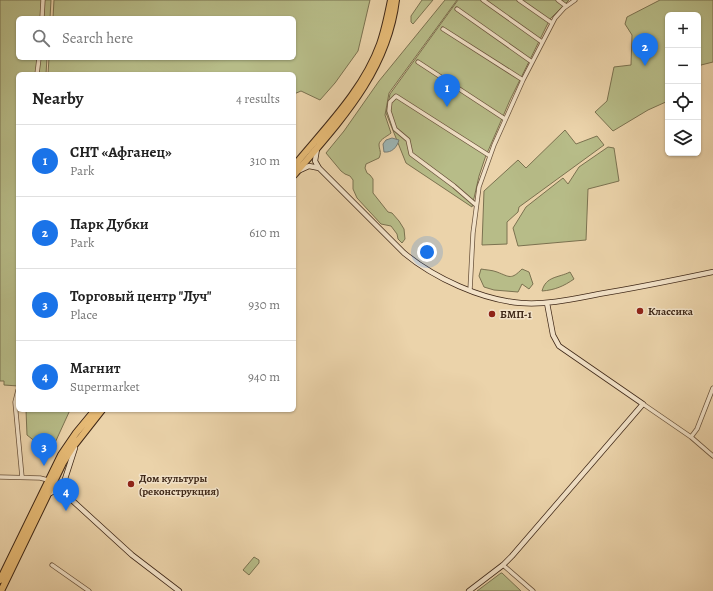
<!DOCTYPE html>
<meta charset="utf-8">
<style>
body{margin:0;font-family:Alegreya,serif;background:#f2f2f2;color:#222}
.controls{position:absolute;right:12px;top:12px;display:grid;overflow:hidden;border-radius:6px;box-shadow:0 1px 3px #0004}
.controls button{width:36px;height:36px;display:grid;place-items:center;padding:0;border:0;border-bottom:1px solid #e0e0e0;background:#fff;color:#222;font:20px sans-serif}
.you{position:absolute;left:427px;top:252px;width:14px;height:14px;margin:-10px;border:3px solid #fff;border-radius:50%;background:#1a73e8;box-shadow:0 0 0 6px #1a73e833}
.badge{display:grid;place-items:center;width:26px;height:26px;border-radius:50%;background:#1a73e8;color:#fff;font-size:13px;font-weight:700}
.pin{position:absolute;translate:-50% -33px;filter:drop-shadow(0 1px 2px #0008)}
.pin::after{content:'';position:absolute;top:21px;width:14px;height:12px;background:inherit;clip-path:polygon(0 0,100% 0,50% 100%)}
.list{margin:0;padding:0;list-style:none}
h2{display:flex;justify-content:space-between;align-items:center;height:52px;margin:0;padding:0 16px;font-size:17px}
h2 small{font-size:13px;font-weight:400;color:#767676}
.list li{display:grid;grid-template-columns:26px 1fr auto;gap:12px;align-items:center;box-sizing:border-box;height:72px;padding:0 16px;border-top:1px solid #e0e0e0}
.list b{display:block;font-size:15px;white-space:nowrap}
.list p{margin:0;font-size:13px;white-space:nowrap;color:#767676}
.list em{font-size:13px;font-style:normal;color:#767676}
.icon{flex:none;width:22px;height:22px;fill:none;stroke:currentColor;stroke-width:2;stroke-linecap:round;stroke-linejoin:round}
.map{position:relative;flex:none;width:713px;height:591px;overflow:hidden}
.search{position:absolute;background:#fff;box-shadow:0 1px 3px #0004;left:16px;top:16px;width:280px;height:44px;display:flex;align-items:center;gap:10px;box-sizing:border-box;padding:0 14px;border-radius:6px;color:#767676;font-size:15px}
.panel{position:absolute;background:#fff;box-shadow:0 1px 3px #0004;left:16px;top:72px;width:280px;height:340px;border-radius:6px}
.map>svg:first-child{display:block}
</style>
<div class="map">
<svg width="713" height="591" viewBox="0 0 713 591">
<rect width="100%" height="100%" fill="#ebd3aa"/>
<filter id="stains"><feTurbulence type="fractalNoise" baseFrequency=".005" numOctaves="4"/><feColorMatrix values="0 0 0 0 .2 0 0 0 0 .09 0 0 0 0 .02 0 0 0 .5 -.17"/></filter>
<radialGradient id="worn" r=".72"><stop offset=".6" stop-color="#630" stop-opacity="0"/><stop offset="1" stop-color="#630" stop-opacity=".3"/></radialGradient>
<!-- green -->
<path fill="#b7bc88" stroke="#7b7250" d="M0 0H51L50 18H18V58H47L46 74H18V386L4 385V381H0Z
M54 0H370L358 51 335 83 320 100 301 91 294 94V74H48L49 58H294V18H53Z
M422 0H433L413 24 411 22V16Z
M445 0H457L389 93 385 115 391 133C388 136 380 139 379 144 379 150 382 152 379 158L366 164 365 168 367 173 370 175 373 179V193L388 212 392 213 399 221 404 229 405 239 402 243 398 239 397 234 391 226 381 224 357 198 353 189V180L350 176 345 174 341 171 326 153 344 131 379 81Z
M458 0H569L550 19 510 100 485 158 479 176 472 207 406 163 386 113 390 94Z
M660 0H713V62L701 65 698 70V15H668V101L648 110 613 131 595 112 607 101 614 67 631 65 632 35 625 24 627 17Z
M565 130 576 144 597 136 604 145 519 207 518 212 507 222V244L482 245 484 191 518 160 526 168Z
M608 147 614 148 619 181 588 189 586 240 518 246 513 228 526 207 563 178 568 184 579 167Z
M481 269C486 270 492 270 497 272 510 277 511 280 522 269L529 272 533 284 529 289 522 284 518 292 494 290 484 287 479 276Z
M570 272 574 279C564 286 555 290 542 291 546 276 558 278 570 272Z
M26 410H70L54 445 46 450 27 435Z
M254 557 259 560V563L249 575 243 570Z
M502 573 521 591H477L501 573Z"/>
<!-- water -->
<path fill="#9cb5b4" stroke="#777d76" d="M392 138 399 140C397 147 392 153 384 152L383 144 386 140Z"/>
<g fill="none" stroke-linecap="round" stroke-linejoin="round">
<defs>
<path id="street" d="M483 0 542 42
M519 0 552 23
M558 0 566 6
M457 9 532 62
M42 18 43 0
M443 29 523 80
M418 62 505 119
M37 74 39 58
M476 205 454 186 411 154 408 140 395 129 389 111 390 102 396 96 490 156
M470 290 473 233 479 187 494 145 523 80 555 18 564 8 575 0
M18 390 15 402 22 477
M643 404 691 437 713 456
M691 437 697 429 713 388
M0 477 40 478 48 480
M52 565 89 591
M503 565 533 591"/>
<path id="secondary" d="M317 149 315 161 319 168 404 253C434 278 482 300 521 303 547 305 573 299 599 294 637 288 675 280 713 272
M298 171 309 166 319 168
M63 492 64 482 75 448
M48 494 55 491 63 492 132 555 179 591
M469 591 503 565 512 556 643 404 559 346 553 335 547 303"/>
<path id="highway" d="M294 166C325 128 363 91 380 44 385 30 388 15 391 0
M294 175C339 122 387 73 396 0
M0 580 61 455 76 433 95 410
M1 591 63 463 73 447 102 410"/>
</defs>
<!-- street casing -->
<use href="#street" stroke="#6a533c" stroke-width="5"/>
<!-- secondary casing -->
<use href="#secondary" stroke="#3f2818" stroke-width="6"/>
<!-- highway casing -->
<use href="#highway" stroke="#3f2818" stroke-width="8"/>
<!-- street -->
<use href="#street" stroke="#f2e2c8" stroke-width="3.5"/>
<!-- secondary -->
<use href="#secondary" stroke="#f2e2c8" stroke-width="4.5"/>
<!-- highway -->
<use href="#highway" stroke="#e6ba75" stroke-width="6"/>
</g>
<!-- markers -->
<g fill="#8f2418" stroke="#f2e2c8" stroke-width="1.5">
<circle cx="640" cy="311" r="4"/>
<circle cx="492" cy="314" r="4"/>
<circle cx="131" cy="484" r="4"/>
</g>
<g text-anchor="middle" stroke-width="3" stroke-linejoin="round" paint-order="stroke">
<!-- poi labels -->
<g font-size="11" font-weight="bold" fill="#3f2818" stroke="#f2e2c8" text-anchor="start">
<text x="648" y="315">Классика</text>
<text x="500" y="318">БМП-1</text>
<text x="139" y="482">Дом культуры<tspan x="139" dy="13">(реконструкция)</tspan></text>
</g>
</g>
<rect width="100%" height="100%" filter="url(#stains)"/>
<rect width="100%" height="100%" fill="url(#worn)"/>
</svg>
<div class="controls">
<button>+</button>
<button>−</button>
<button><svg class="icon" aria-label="locate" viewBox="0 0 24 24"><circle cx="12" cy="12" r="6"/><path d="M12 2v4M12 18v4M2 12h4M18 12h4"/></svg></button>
<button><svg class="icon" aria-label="layers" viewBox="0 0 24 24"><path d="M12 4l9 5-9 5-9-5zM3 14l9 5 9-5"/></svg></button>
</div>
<div class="you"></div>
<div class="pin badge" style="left:447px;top:107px">1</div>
<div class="pin badge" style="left:645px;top:66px">2</div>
<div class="pin badge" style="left:44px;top:466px">3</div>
<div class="pin badge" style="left:66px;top:511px">4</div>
<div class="search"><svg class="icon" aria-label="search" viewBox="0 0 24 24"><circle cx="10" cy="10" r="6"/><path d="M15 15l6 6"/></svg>Search here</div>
<section class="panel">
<h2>Nearby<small>4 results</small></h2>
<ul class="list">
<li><span class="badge">1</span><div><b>СНТ «Афганец»</b><p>Park</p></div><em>310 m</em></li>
<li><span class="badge">2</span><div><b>Парк Дубки</b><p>Park</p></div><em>610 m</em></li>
<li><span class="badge">3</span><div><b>Торговый центр &quot;Луч&quot;</b><p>Place</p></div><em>930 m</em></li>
<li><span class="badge">4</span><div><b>Магнит</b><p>Supermarket</p></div><em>940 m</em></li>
</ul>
</section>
</div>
